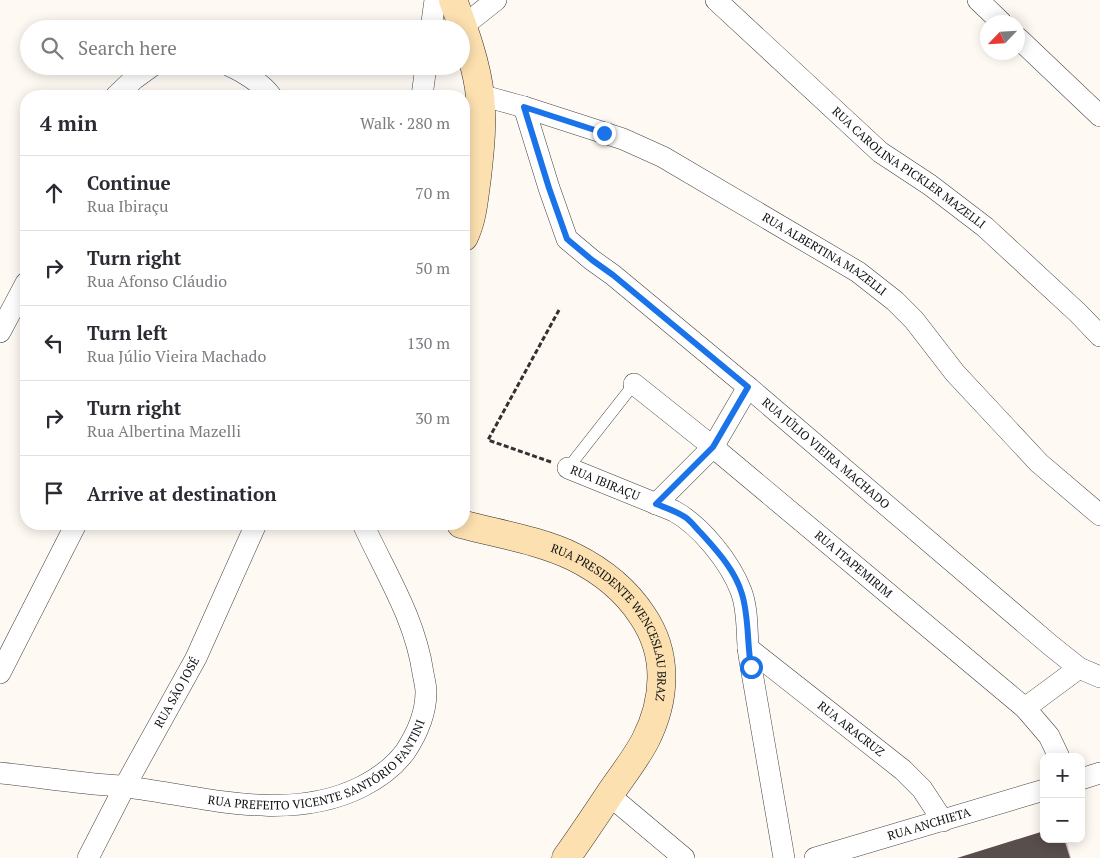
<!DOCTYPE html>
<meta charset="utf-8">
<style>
body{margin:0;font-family:"PT Serif",serif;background:#f2f2f3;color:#2b2b33}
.controls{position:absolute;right:15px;bottom:15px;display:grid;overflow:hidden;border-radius:10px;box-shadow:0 2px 12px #0003}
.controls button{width:45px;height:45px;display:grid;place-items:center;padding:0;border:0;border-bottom:1px solid #e1e1e2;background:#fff;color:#2b2b33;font:25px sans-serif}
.compass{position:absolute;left:980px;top:15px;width:45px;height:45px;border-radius:50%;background:#fff;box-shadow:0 2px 12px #0003;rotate:245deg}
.stop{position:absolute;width:15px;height:15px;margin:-11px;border:4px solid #1a73e8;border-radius:50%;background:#fff}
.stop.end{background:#1a73e8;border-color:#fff;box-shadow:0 1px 5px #0008}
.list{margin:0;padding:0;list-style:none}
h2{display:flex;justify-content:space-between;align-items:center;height:65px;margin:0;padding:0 20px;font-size:21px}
h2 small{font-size:16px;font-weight:400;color:#7c7c81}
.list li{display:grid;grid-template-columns:32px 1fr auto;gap:15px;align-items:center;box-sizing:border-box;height:75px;padding:0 20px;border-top:1px solid #e1e1e2}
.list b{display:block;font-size:19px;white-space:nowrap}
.list p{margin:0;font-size:16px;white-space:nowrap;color:#7c7c81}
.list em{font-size:16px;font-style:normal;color:#7c7c81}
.icon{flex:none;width:28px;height:28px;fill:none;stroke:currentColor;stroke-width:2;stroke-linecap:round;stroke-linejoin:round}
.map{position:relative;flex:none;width:1100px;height:858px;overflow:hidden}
.search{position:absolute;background:#fff;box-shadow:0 2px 12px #0003;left:20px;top:20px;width:450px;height:55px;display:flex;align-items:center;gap:12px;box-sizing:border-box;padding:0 18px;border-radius:28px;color:#7c7c81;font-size:19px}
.panel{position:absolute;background:#fff;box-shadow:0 2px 12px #0003;left:20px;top:90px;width:450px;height:440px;border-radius:20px}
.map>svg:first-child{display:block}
</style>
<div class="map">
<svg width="1100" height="858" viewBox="0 0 1100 858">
<rect width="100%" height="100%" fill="#fff9f3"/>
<!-- shadow -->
<path fill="#0003" d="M1044 839H1066L1071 858H959Z"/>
<!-- building -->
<path fill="#584e4c" d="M1044 831V839H1064L1070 858H957Z"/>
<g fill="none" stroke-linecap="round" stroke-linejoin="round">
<defs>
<path id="lane" d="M568 468 634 384"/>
<g id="street">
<path id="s1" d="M716 0 880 152 930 185 985 227 1078 313 1100 336"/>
<path d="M978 0 1001 22"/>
<path d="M462 27 496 0"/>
<path d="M431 29 435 0"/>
<path d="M1018 38 1100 116"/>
<path d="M230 66C242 71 264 85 271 96"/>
<path id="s2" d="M480 95 524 107 623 139 663 157 858 272 895 301 914 320 955 373 1039 463 1100 515"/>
<path d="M116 96 134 79 152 66"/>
<path d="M422 96 426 66"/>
<path id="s3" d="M524 107 549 188 567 239 592 260 613 275 748 387 1049 644 1079 668 1100 677"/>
<path d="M0 332 26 283"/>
<path id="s4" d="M634 384 713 447 1025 708 1049 736 1059 757"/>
<path id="s5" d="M568 468 674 511C701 526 730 562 741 591 749 612 746 635 749 655 761 723 772 790 784 858"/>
<path d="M656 504 713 447 748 387"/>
<path id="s6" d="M748 648 903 770 922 789 943 821"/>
<path d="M0 673 76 524"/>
<path d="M1025 708 1079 668"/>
<path id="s7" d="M0 773C29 776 57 780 86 783 100 785 114 785 128 787 203 797 289 823 361 787 379 778 393 768 405 752 417 734 426 714 426 692 426 686 424 679 423 673 415 618 386 574 363 524"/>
<path d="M1081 779 1100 773"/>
<path d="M609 795 684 858"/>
<path id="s8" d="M88 858 125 786 196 658 256 524"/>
<path id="s9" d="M815 858 1044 790"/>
</g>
<g id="secondary">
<path d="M453 0C464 29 477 65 480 96 483 124 480 150 477 177 474 198 473 218 464 237"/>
<path id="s10" d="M461 524C498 534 539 540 574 557 602 571 625 589 642 615 669 654 666 700 645 741 635 760 621 777 609 795 595 816 581 837 566 858"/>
</g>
</defs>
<!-- lane casing -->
<use href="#lane" stroke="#434343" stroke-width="12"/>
<!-- street casing -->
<use href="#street" stroke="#434343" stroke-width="22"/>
<!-- secondary casing -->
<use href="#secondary" stroke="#323232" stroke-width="29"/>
<!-- path -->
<path stroke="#323232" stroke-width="3" stroke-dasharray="5 2.5" stroke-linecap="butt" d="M551 462 488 440 559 310"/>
<!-- lane -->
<use href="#lane" stroke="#fff" stroke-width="11"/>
<!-- street -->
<use href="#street" stroke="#fff" stroke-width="21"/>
<!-- secondary -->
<use href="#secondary" stroke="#fce0b0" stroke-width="28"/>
</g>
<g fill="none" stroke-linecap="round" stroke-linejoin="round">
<!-- route -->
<path stroke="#1a73e8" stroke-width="6" d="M604 133 524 107 549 188 567 239 592 260 613 275 748 387 713 447 656 504C666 508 676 511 685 517 691 521 696 528 701 533 717 551 735 570 742 594 749 617 747 643 751 667"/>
</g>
<g text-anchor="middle" stroke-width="5" stroke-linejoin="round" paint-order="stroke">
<!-- street labels -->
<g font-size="12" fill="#101010" stroke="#fff">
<text dy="4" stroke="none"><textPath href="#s1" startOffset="256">RUA CAROLINA PICKLER MAZELLI</textPath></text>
<text dy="4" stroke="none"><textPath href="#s2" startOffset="382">RUA ALBERTINA MAZELLI</textPath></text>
<text dy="4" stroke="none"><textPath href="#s3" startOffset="475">RUA JÚLIO VIEIRA MACHADO</textPath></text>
<text dy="4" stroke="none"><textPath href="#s5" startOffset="40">RUA IBIRAÇU</textPath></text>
<text dy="4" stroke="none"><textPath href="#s4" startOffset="284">RUA ITAPEMIRIM</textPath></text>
<text dy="4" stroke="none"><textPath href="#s10" startOffset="196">RUA PRESIDENTE WENCESLAU BRAZ</textPath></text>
<text dy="4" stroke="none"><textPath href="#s8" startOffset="188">RUA SÃO JOSÉ</textPath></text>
<text dy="4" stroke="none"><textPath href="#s6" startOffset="131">RUA ARACRUZ</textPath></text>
<text dy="4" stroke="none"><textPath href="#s7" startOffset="334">RUA PREFEITO VICENTE SANTÓRIO FANTINI</textPath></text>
<text dy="4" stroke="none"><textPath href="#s9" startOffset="119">RUA ANCHIETA</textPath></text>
</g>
</g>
</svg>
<div class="controls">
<button>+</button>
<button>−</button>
</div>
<svg class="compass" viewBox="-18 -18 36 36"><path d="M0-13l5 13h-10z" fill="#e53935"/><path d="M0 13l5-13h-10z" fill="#7c7c81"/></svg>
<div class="stop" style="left:751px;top:667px"></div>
<div class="stop end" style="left:604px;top:133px"></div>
<div class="search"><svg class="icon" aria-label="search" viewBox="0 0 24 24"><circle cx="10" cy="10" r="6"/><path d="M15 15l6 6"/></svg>Search here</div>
<section class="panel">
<h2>4 min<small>Walk · 280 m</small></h2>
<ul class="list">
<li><svg class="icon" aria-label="ahead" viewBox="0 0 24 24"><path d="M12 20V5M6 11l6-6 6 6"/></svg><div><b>Continue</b><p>Rua Ibiraçu</p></div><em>70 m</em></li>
<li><svg class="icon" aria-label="right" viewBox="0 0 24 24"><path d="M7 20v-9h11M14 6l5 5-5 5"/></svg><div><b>Turn right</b><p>Rua Afonso Cláudio</p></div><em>50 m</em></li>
<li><svg class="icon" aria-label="left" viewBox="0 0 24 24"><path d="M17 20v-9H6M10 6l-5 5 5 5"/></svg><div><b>Turn left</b><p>Rua Júlio Vieira Machado</p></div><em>130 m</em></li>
<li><svg class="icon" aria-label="right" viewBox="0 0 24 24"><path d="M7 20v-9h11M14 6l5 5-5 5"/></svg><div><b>Turn right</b><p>Rua Albertina Mazelli</p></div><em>30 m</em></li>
<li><svg class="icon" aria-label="arrive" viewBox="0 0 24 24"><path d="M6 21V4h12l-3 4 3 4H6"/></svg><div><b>Arrive at destination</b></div></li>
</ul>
</section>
</div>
